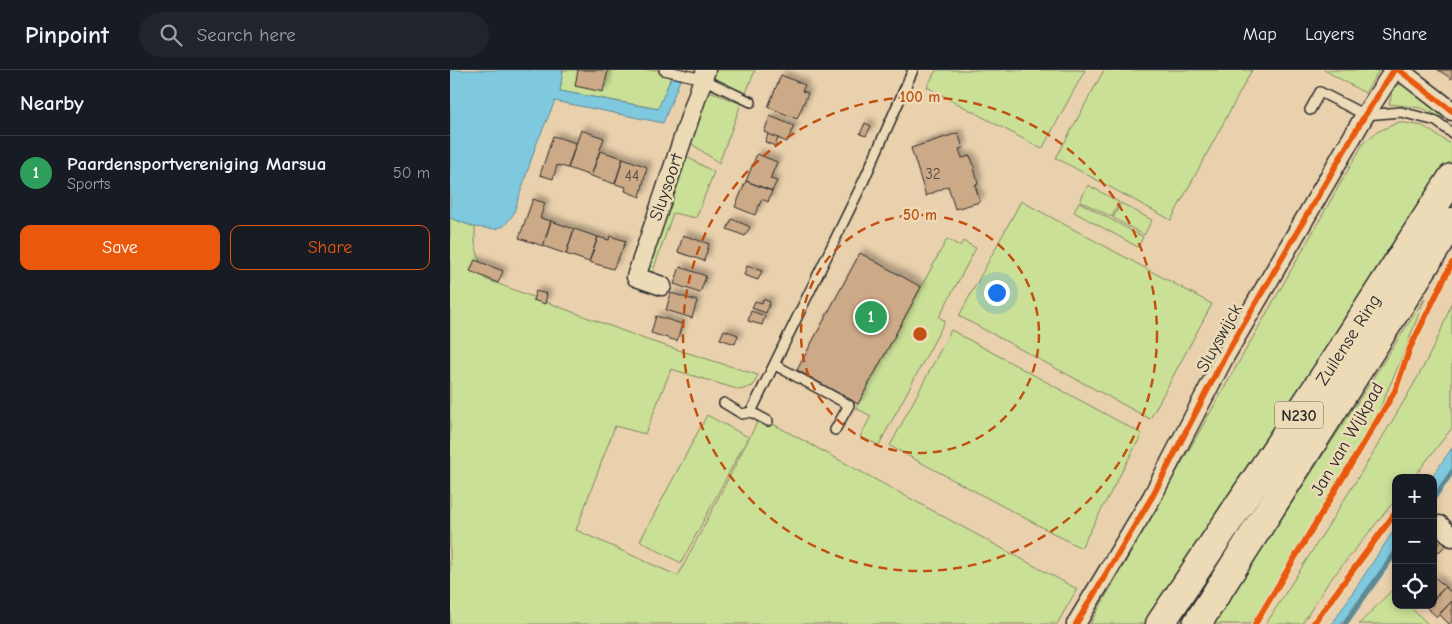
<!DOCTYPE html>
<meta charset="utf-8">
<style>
body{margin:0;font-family:"Comic Neue",sans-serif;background:#20242c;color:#f1f3f6}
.controls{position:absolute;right:15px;bottom:15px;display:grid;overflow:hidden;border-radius:10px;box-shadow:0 2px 8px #0003}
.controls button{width:45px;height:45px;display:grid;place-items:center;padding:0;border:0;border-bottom:1px solid #363941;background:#171b24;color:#f1f3f6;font:25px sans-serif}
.you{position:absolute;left:546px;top:222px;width:18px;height:18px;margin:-12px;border:4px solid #fff;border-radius:50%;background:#1a73e8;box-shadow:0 0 0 8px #1a73e833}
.badge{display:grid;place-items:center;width:32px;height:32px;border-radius:50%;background:#ea580c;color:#fff;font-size:16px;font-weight:700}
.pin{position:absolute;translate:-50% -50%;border:2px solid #fff;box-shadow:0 1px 5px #0006}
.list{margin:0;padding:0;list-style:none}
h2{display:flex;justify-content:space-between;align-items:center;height:65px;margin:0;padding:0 20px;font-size:21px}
h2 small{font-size:16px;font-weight:400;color:#9ea1a6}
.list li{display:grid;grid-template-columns:32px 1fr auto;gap:15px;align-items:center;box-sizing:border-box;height:75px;padding:0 20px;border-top:1px solid #363941}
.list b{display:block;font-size:19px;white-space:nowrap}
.list p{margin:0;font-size:16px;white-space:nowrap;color:#9ea1a6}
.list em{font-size:16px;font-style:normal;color:#9ea1a6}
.actions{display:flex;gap:10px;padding:15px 20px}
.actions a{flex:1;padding:11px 0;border:1px solid #ea580c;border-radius:10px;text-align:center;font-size:18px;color:#ea580c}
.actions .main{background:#ea580c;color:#fff}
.icon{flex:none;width:28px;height:28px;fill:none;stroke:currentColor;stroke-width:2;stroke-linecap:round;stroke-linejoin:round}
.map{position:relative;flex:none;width:1002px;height:554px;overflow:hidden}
header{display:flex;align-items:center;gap:30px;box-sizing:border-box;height:70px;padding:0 25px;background:#171b24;border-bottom:1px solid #363941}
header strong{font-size:24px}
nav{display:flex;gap:28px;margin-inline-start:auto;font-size:18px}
.search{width:350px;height:45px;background:#20242c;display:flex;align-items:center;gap:12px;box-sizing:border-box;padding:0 18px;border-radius:28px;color:#9ea1a6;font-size:19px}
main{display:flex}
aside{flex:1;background:#171b24}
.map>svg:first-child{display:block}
</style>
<header>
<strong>Pinpoint</strong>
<div class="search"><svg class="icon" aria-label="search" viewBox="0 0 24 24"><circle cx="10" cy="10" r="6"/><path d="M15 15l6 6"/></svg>Search here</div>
<nav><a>Map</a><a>Layers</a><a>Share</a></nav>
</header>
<main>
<aside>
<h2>Nearby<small></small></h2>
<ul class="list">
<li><span class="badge" style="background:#2e9e5b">1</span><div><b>Paardensportvereniging Marsua</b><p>Sports</p></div><em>50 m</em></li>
</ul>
<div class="actions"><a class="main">Save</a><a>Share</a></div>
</aside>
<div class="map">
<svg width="1002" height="554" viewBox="0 0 1002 554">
<defs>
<filter id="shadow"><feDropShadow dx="4.5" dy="-4.5" stdDeviation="2.5" flood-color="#0004"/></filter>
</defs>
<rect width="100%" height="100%" fill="#ead1ad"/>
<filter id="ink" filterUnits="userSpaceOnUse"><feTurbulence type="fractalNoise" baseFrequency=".02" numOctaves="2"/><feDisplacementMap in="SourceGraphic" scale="10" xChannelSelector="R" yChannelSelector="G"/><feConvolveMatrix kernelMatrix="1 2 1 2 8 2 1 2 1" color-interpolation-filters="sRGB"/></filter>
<g filter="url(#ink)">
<!-- green -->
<path fill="#cae096" stroke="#7a8660" d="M113 0H224L209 39 110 21Z
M262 0H305L295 26 261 8Z
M486 0H635L592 79 477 17Z
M654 0H802L721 150 606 88Z
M874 0H929L915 23Z
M956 12 996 43 995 49 972 38 939 34 944 17Z
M262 22 291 34 269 93 239 72 257 23Z
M949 52 973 56 1002 75V97L698 554H640L914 72 927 62Z
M235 86 264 102 246 148 223 143 202 204 196 203Z
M638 115 669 132 662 147 630 131Z
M571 131 762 234 700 349 509 246Z
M629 132 693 167 688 177 624 142Z
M671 133 702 150 694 165 663 148Z
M0 148 25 157V174L35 209 200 271 308 305 303 316 290 320 221 299 195 364 165 356 126 460 228 506 310 347 627 519 607 554H0Z
M497 169 510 176 513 171 526 178 489 247 495 251 429 375 410 367 421 346 406 338Z
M975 228 951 290 910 383 800 554H763Z
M1002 231V358L963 408H946V429L878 513 852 554H816C858 487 901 421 941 353 964 314 988 275 1002 231Z
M501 260 692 364 631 478 440 376Z
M257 345 298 367 231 493 190 471Z
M942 520 946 523V535H958L978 554H909Z"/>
<!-- water -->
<path fill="#7fc9df" stroke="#5d8a97" d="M0 0H113L110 21 208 39 224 0H234L213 53 105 31 86 75 63 145 54 156 45 159 25 157 0 148Z
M1002 378V400L983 427V408H981Z
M946 457V479L891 554H882Z"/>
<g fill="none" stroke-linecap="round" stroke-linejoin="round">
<!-- stream -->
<path stroke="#5d8a97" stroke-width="5" d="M983 429 1002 402
M895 554 946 482"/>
</g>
<!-- building -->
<path fill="#cca987" stroke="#2b2b2b" filter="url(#shadow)" d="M128 0H158L153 22 125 16Z
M988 0H1002V9Z
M331 5 355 15 352 21 358 23 347 49 318 37Z
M320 46 344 56 337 72 314 62Z
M415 53 421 56 416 66 410 64Z
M131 60 154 68 141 106 118 98Z
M508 63 513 78 509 79 512 88 520 86 523 93 528 114 525 115 530 132 505 139 498 116 476 126 461 78Z
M318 64 328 68 325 76 315 72Z
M103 66 126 73 118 98 107 95 103 109 90 105Z
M150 81 173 88 165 114 141 106Z
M307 84 327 92 320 109 327 111 322 121 296 111Z
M173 88 197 97 190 127 175 121 176 117 165 114Z
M296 111 322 121 318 132 312 129 305 145 285 137Z
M83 129 95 133 90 148 101 151 93 176 69 168Z
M282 149 300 157 295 166 277 159Z
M101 151 124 159 116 184 93 176Z
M124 159 148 167 139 192 116 184Z
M233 165 259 174 254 191 228 182Z
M160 166 176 171 163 199 139 192 148 167 159 170Z
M410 183 471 217 408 334 347 300Z
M25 190 53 201 48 213 20 201Z
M297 196 312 201 308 210 294 205Z
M230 197 256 206 250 223 224 214Z
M86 221 97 224 95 234 83 230Z
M221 223 247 231 242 248 216 240Z
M313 229 320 232 316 243 302 238 305 231 312 233Z
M301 241 315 246 312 255 298 251Z
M206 246 232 254 227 271 201 263Z
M274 260 288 265 285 274 270 269Z
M992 470 997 474 989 482 985 478Z
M985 507 995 517 983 530V509Z
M995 517 1002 523V531L987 547 976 537 983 535V530Z
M1002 531V552L999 554 989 544Z"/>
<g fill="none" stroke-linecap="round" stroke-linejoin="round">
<defs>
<path id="service" d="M214 0 253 9 301 32
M860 40 870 22 915 45 951 42 986 51 1002 63
M325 295 399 335 385 360
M274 333 292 344 301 342 414 110 463 0
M301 342 318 351"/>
<path id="minor" d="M949 0 1002 41
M212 216 186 207 256 0
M990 455 1002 467
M626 554 702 427 774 288 915 45 944 0"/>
<g id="primary">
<path id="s1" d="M710 554 880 298 1002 108"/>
<path d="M747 554 1002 152"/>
</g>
</defs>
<!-- service casing -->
<use href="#service" stroke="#2b2b2b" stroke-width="12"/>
<!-- minor casing -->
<use href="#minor" stroke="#2b2b2b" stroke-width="21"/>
<!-- primary casing -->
<use href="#primary" stroke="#2b2b2b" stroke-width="31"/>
<!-- service -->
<use href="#service" stroke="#eddbb8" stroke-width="9"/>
<!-- minor -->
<use href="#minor" stroke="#eddbb8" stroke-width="18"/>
<!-- primary -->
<use href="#primary" stroke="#eddbb8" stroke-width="28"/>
<defs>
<path id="cycleway" d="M949 0 1002 41
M626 554 702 427 774 288 915 45 944 0
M805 554 945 321 960 278 1002 193
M863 554 946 442"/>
</defs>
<!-- cycleway casing -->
<use href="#cycleway" stroke="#eddbb8" stroke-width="9"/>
<!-- cycleway -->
<use href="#cycleway" stroke="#e8590c" stroke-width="6"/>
</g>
</g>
<!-- distance rings -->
<g fill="none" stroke="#c25012" stroke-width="2.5" stroke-dasharray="9 6">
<circle cx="470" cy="264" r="119"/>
<circle cx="470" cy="264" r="237"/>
</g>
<g text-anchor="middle" stroke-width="5" stroke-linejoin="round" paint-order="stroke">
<!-- number labels -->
<g font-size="15" fill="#534a42">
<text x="483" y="109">32</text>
<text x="182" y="111">44</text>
</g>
<!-- shield labels -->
<rect fill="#eddbb8" stroke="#656055" stroke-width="1" x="825" y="331.5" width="48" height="27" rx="4"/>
<g font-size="16" font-weight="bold" fill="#2b2b2b">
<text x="849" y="351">N230</text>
</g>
<!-- street labels -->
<g font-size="18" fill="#2b2b2b" stroke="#eddbb8">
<text transform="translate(216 117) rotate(-71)" y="6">Sluysoort</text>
<text transform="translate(769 268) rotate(-61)" y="6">Sluyswijck</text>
<text dy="6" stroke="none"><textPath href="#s1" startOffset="341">Zuilense Ring</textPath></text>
<text transform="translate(897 369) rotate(-60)" y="6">Jan van Wijkpad</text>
</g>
</g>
<circle cx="470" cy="264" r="8" fill="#c25012" stroke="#eddbb8" stroke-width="2.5"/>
<g font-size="15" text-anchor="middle" font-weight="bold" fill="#c25012" stroke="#eddbb8" stroke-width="5" stroke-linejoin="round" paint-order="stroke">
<text x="470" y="32">100 m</text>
<text x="470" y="150">50 m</text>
</g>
</svg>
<div class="controls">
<button>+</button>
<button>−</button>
<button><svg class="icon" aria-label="locate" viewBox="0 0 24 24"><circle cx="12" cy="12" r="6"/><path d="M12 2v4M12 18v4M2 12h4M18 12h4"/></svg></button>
</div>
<div class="you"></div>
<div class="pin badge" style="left:421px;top:247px;background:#2e9e5b">1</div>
</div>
</main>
